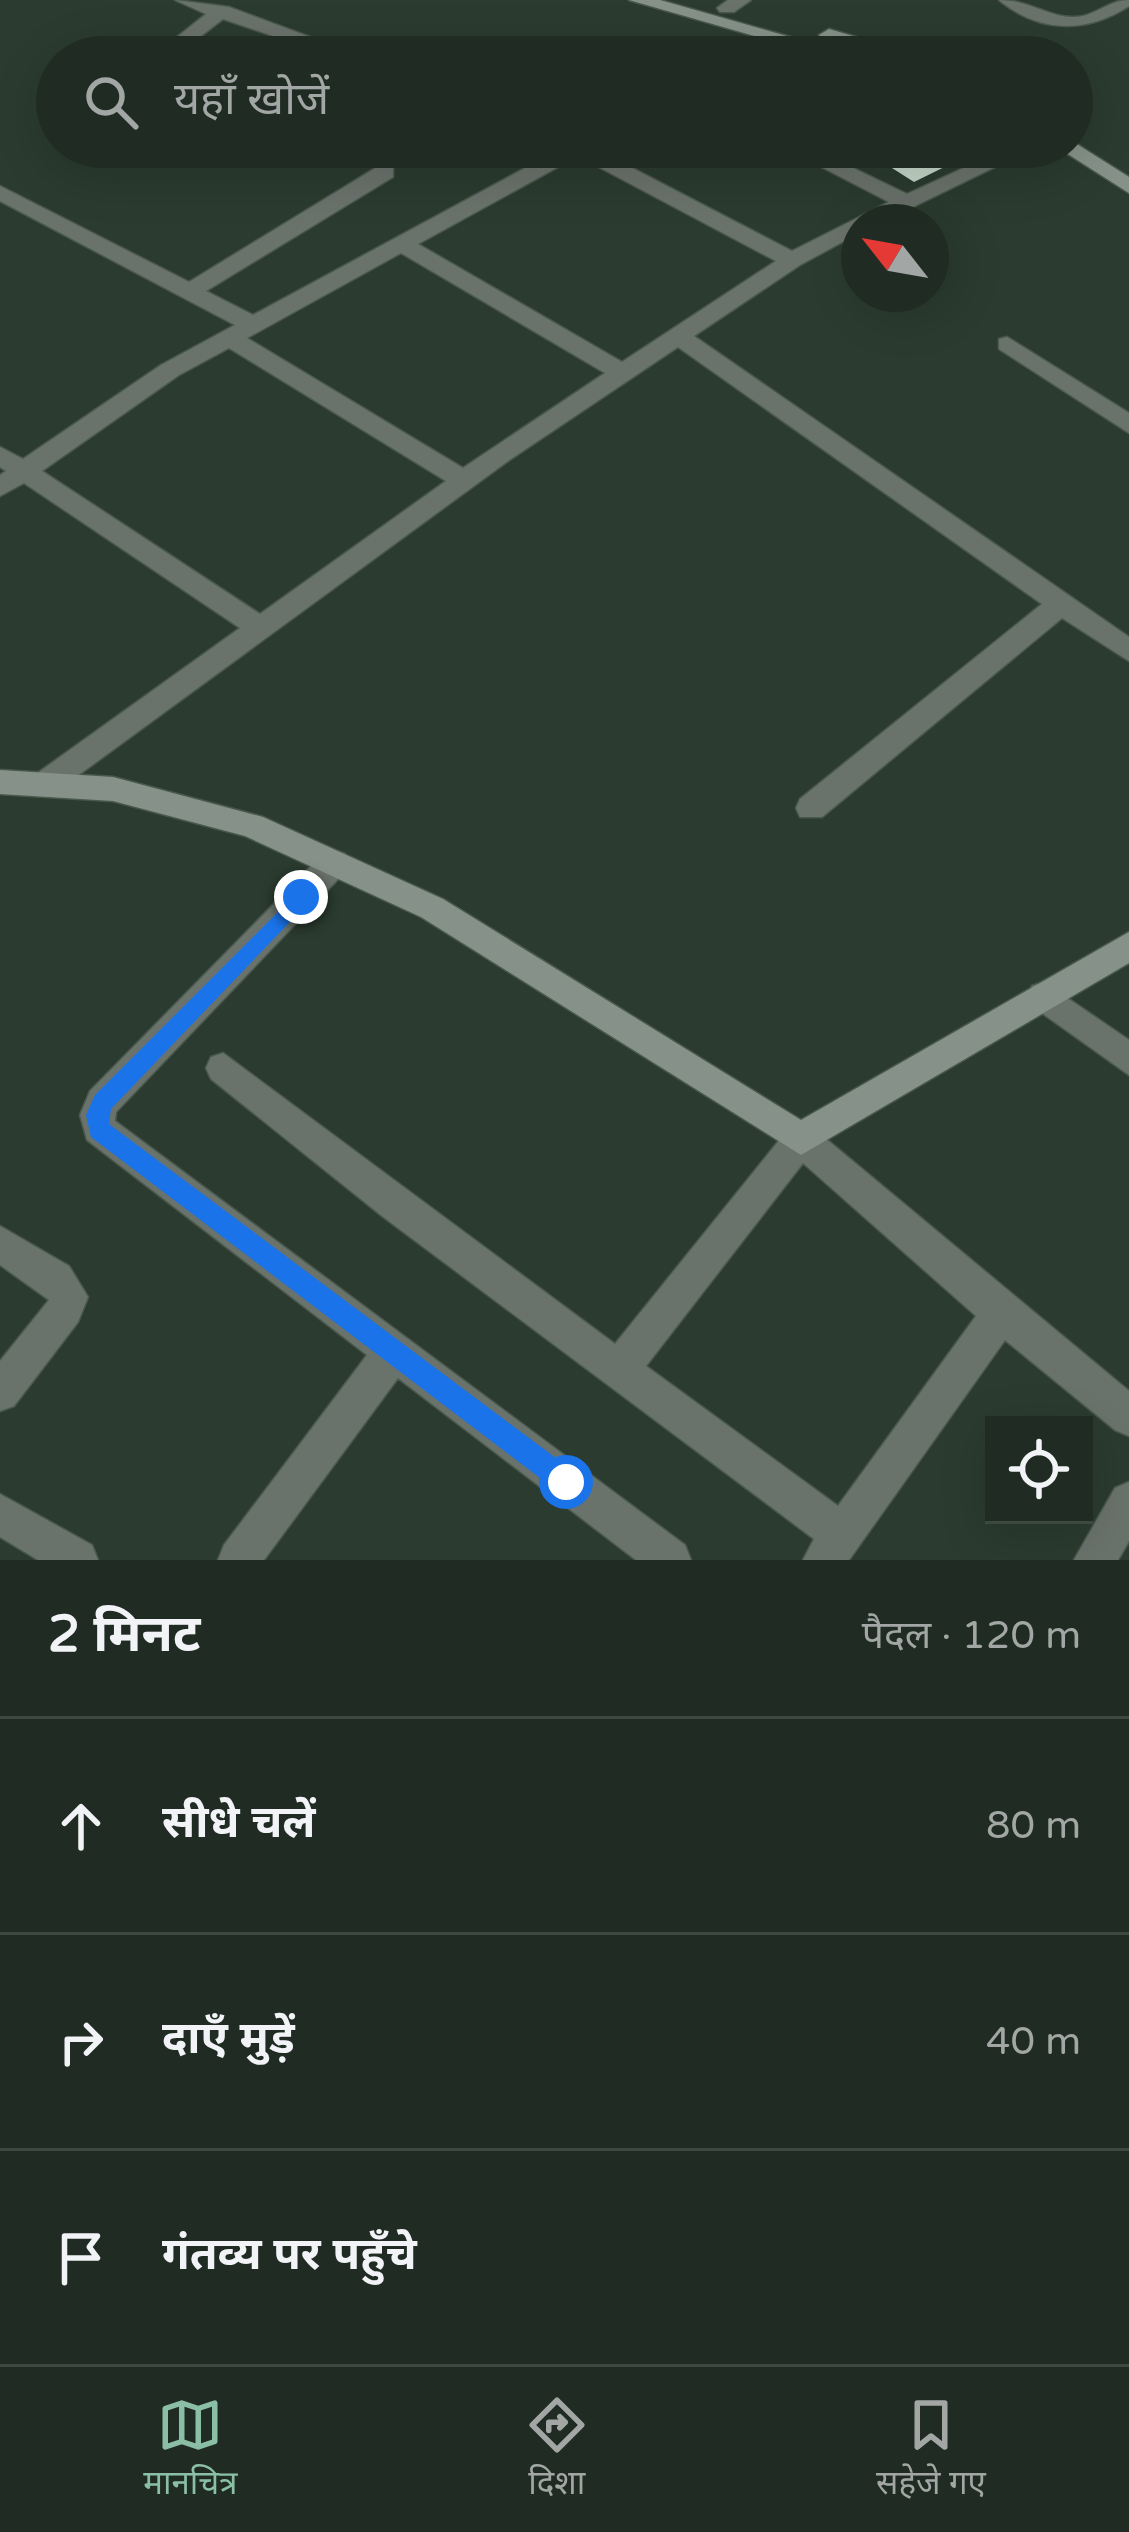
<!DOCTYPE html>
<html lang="hi">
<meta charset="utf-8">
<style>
body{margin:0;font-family:"Varela Round","Noto Sans Devanagari",sans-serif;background:#28342b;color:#f1f3f6}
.controls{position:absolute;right:36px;bottom:36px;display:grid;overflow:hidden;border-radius:0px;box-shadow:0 12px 48px #0002}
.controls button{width:108px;height:108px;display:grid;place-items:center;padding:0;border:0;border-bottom:3px solid #3d4841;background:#202c23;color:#f1f3f6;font:60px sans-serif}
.compass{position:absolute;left:841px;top:204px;width:108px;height:108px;border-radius:50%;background:#202c23;box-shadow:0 12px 48px #0002;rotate:301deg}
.stop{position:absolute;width:36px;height:36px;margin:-27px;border:9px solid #1a73e8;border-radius:50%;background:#fff}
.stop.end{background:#1a73e8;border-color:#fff;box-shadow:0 3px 12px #0008}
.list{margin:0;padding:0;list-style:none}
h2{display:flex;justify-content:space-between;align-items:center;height:156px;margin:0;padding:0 48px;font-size:51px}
h2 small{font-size:39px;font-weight:400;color:#a2a7a6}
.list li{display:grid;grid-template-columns:78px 1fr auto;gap:36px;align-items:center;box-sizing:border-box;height:216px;padding:0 48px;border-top:3px solid #3d4841}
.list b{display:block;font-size:45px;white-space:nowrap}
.list em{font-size:39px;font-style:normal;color:#a2a7a6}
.icon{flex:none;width:66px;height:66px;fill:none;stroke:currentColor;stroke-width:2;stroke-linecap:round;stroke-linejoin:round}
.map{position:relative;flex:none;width:1129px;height:1560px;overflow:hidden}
.search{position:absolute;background:#202c23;box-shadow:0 12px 48px #0002;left:36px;right:36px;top:36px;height:132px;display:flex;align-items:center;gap:30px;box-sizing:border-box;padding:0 42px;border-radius:66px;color:#a2a7a6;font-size:45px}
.sheet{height:804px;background:#202c23}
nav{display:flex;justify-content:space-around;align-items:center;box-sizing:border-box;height:168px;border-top:3px solid #3d4841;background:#202c23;font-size:33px;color:#a2a7a6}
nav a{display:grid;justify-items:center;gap:6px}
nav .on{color:#8abfa5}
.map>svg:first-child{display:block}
</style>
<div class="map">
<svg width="1129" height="1560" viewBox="0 0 1129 1560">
<rect width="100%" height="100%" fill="#2b3b2f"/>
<!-- building -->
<path fill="#c2d5c6" d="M859 147H985L914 182Z"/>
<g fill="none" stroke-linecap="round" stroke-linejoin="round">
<defs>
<path id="street" d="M175 0 229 7 364 57H335L223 19 174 57H152L206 14Z
M728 0H751L734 12H720L717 8Z
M999 0C1029 0 1050 18 1074 17 1095 17 1108 0 1129 0V6C1086 34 1039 33 999 0Z
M1072 119 1081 121V129L1072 132Z
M564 147H592L792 251 889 202 783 147H810L907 194 1009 147H1036L882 222H859V233L800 265 694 336 1129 637V661L1062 618 822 817H800L796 808 800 799 1042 604 678 347 508 461 54 793H32L28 785 32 777 240 628 24 483 0 496V475L6 471 0 467V447L23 459 161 365 235 325 0 201V186L189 282 377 167H393V177L206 291 253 315ZM578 156 776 261 622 362 418 244ZM401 253 605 373 463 468 247 338ZM229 348 446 481 260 614 42 471 179 375Z
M1007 337 1129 413V433L999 349V339Z
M334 850 345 854 350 863 345 872 116 1112 115 1121 685 1545 691 1560H636L398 1378 264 1560H218L224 1545 367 1355 87 1140 80 1115 90 1091 323 854Z
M1044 982 1129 1040V1075L1032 1006 1027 996 1032 986Z
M223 1053 615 1344 789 1128 801 1123 813 1128 1129 1391V1436L1115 1430 1005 1340 849 1560H803L814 1539 382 1216 211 1079 206 1068 211 1057ZM803 1163 976 1316 838 1506 646 1366Z
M0 1226 69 1266 88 1297 78 1322 14 1406 0 1411V1361L49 1300 0 1265Z
M1129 1482V1541L1118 1560H1074L1115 1488Z
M0 1494 92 1545 98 1560H38L0 1537Z"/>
<path id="secondary" d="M629 0H660L861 57H828Z
M829 29 911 53 914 57H883L822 39 819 35Z
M1072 141 1129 177V193L1063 151 1060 147H1072Z
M0 770 113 777 263 817 443 899 801 1120 1129 932V963L801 1155 421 917 245 836 113 801 0 794Z"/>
</defs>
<!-- street casing -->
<use href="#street" stroke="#49584c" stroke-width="3"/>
<!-- secondary casing -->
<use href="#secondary" stroke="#49584c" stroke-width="3"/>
<!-- street -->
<use href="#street" fill="#6a726c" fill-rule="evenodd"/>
<!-- secondary -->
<use href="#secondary" fill="#869289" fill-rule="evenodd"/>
</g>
<!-- route -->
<path fill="#1a73e8" d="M301 889 311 897 308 903 111 1109 109 1124 576 1473 579 1482 576 1491 566 1495 557 1491 91 1137 86 1115 95 1095Z"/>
</svg>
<div class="controls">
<button><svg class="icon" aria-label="locate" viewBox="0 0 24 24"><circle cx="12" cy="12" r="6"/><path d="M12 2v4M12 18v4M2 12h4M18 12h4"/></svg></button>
</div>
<svg class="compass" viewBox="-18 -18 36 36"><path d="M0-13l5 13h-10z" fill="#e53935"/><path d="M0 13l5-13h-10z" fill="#a2a7a6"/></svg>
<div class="stop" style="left:566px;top:1482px"></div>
<div class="stop end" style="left:301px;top:897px"></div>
<div class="search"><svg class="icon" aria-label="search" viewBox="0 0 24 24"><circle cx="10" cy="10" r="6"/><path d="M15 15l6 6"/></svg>यहाँ खोजें</div>
</div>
<section class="sheet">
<h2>2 मिनट<small>पैदल · 120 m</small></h2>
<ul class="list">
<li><svg class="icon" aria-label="ahead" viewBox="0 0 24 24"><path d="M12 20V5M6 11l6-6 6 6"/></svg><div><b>सीधे चलें</b></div><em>80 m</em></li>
<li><svg class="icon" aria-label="right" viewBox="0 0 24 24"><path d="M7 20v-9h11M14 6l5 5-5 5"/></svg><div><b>दाएँ मुड़ें</b></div><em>40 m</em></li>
<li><svg class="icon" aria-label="arrive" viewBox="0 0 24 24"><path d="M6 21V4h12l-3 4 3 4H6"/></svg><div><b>गंतव्य पर पहुँचे</b></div></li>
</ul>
</section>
<nav>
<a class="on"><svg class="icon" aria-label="map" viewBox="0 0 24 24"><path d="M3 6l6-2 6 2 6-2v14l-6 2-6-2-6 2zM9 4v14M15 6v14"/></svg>मानचित्र</a>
<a><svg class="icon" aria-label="directions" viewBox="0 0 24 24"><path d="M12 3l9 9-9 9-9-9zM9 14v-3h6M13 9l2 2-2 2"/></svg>दिशा</a>
<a><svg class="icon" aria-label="saved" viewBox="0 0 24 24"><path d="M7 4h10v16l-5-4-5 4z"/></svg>सहेजे गए</a>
</nav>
